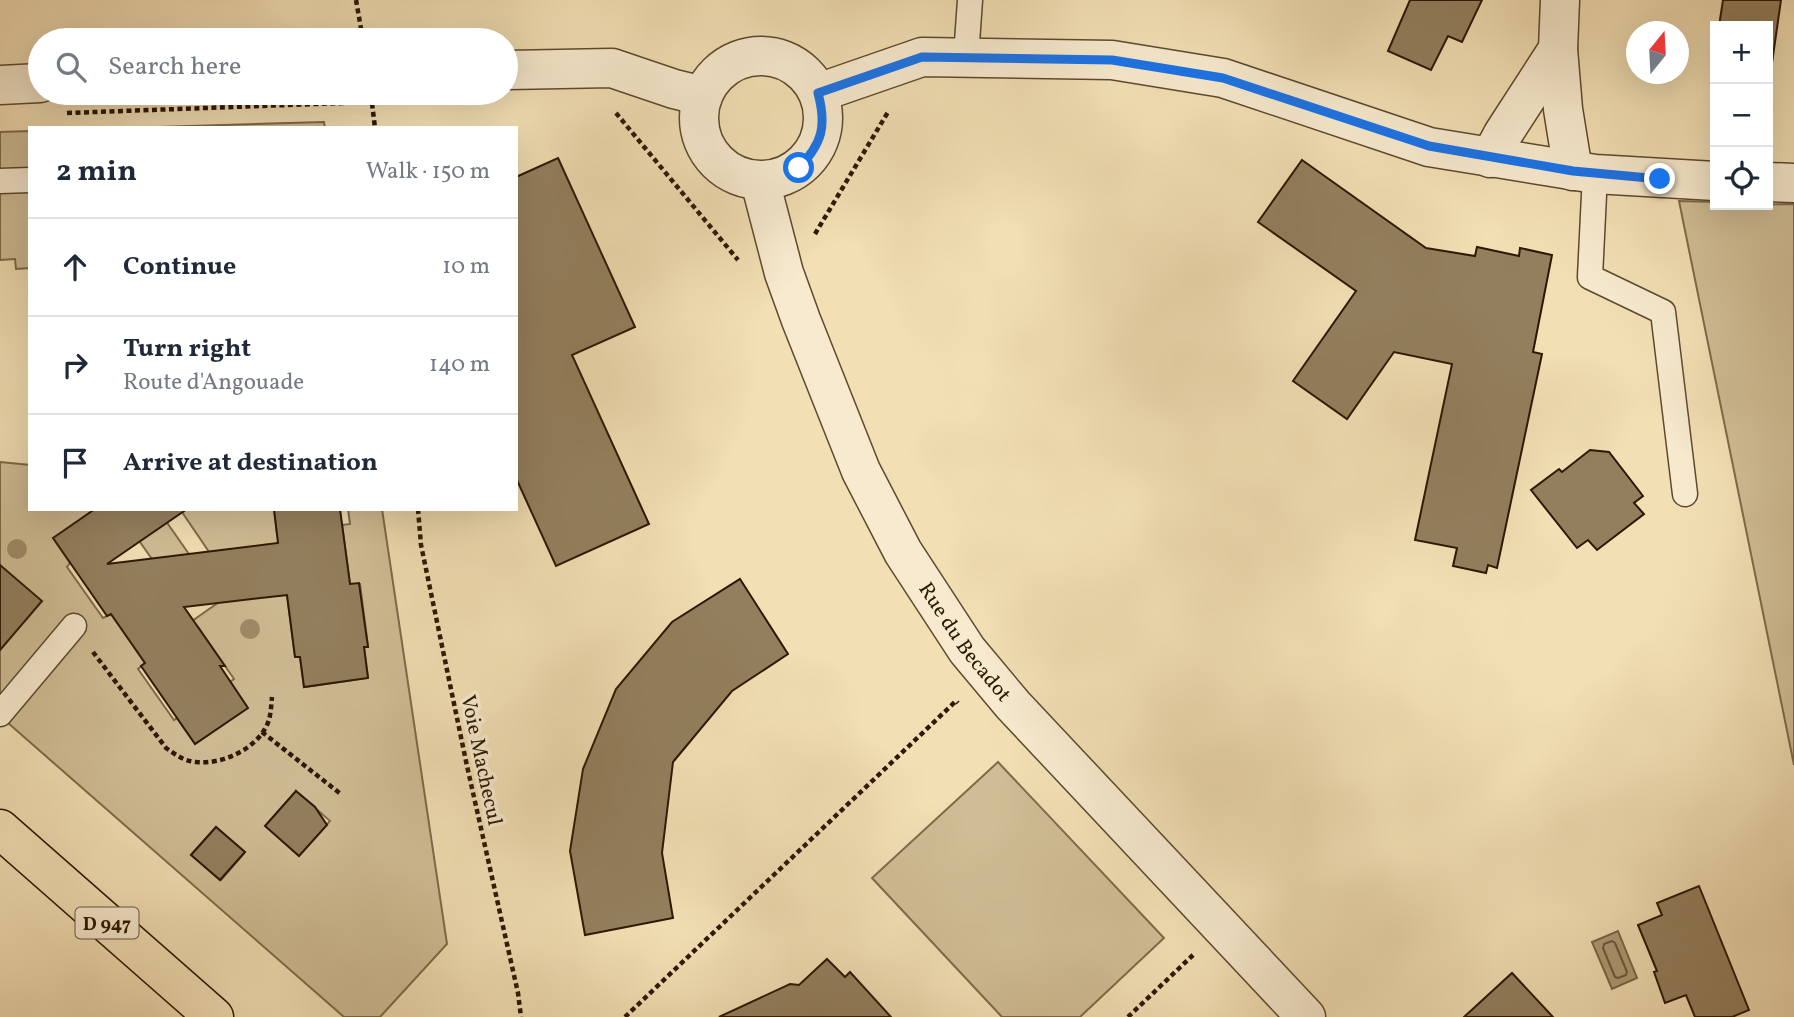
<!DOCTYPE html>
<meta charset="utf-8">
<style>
body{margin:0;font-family:Vollkorn,serif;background:#f2f2f3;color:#1f2937}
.controls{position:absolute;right:21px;top:21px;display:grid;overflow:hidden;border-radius:0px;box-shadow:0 7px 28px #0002}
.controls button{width:63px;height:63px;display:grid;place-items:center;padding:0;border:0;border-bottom:2px solid #e0e1e3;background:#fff;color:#1f2937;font:35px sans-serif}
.compass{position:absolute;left:1626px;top:21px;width:63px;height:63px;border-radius:50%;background:#fff;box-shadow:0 7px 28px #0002;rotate:18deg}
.stop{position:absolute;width:21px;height:21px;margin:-16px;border:5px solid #1a73e8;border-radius:50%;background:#fff}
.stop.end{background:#1a73e8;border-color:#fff;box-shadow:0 2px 7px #0008}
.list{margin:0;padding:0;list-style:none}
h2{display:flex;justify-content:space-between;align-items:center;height:91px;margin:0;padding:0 28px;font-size:30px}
h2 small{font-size:23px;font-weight:400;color:#747a83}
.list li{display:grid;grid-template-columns:46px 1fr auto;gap:21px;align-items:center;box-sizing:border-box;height:98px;padding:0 28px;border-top:2px solid #e0e1e3}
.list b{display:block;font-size:26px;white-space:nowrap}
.list p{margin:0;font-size:23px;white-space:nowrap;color:#747a83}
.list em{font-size:23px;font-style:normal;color:#747a83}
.icon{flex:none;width:38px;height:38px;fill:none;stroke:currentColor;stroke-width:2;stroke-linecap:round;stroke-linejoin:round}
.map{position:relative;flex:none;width:1794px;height:1017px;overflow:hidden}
.search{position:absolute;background:#fff;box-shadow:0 7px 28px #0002;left:28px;top:28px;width:490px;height:77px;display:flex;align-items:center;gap:18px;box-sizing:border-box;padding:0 24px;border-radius:38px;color:#747a83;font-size:26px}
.panel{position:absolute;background:#fff;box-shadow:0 7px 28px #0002;left:28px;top:126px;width:490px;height:385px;border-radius:0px}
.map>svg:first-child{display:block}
</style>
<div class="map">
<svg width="1794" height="1017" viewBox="0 0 1794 1017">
<rect width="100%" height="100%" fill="#f2dfb4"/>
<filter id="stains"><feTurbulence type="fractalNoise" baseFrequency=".00286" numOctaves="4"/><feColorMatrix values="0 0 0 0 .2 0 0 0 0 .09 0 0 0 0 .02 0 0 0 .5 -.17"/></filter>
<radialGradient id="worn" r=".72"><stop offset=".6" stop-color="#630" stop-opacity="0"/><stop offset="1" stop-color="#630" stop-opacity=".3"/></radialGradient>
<!-- green -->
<path fill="#d0bd95" stroke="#7e6a4a" stroke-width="2" fill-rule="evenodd" d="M324 122 325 128H124Z
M30 131V268L16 269 15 259 0 260V132Z
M1679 201 1715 202V205L1794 204V765Z
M0 462 30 465V509H95L54 539 70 563 67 567 103 618 111 614 145 663 138 669 174 720 234 679 198 627 185 626 222 600 287 595 295 657H300L304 687 368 678 364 647 368 646 360 584H350L342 525 350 524 348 509H382L447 944 380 1017H344L0 716V650L38 605 16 585 0 565ZM296 791 330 821 299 855ZM216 827 245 852 221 880 191 855Z
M187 509H274L277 534 289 542 222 571 182 512Z
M161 514 191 557 164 576 128 525Z
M998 762 1164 938 1080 1017H1002L872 878Z"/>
<!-- water -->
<path fill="#af9b77" stroke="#7b6647" stroke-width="2" d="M1618 931 1637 978 1612 989 1592 942Z"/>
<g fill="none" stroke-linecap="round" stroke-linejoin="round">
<!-- shore -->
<path stroke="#6e593c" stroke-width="2" d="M1612 941 1615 943 1627 972 1626 975 1618 978 1615 977 1603 948 1604 944Z"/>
</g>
<!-- building -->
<path fill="#937f5e" stroke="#2c1700" stroke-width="2" d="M1410 0H1482L1462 42 1448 36 1431 70 1388 51Z
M1723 0H1781L1768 91V26H1719Z
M558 158 635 327 572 355 649 524 556 566 516 478V177Z
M1302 160 1426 248 1475 256 1477 247 1519 256 1520 248 1552 255 1533 352 1542 354 1497 568 1488 565 1486 573 1453 566 1457 548 1415 540 1452 364 1394 352 1347 419 1293 381 1356 291 1258 222Z
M1590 450 1609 452 1643 496 1634 503 1644 514 1597 550 1588 540 1577 548 1531 490 1559 469 1562 472Z
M95 509H187L107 564 278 543 274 509H340L350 584 359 583 368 647H364L368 678 304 687 300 657H295L287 595 184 607 225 666H220L248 708 195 744 141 666 145 663 111 614 107 616 53 538Z
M0 565 42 601 0 650Z
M740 579 788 654 732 691 673 762 662 853 673 918 585 935 570 851 583 769 616 689 672 622Z
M296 791 315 807 327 825 299 856 265 826Z
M216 827 245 852 220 880 191 855Z
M1699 886 1749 1010 1732 1017H1695L1686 995 1665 1003 1654 972 1657 971 1638 925 1662 915 1657 903Z
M827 959 845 977 850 972 891 1017H719L790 984 799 985Z
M1512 973 1553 1017H1464Z"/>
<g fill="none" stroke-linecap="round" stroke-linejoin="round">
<defs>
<path id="lane" d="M966 57 970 0
M1595 174 1590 277 1663 312 1685 494
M0 181 30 180
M0 714 74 626"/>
<g id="street">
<path d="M1560 0 1558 49 1563 109 1573 171"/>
<circle cx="761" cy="118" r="62"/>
<path d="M506 70 612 68 674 89 703 96"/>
<path d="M0 85 40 83"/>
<path d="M818 93 922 57 1112 60 1223 78 1429 147 1595 174 1715 181"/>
<path d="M1490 158 1503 134 1558 49"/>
<path id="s1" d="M760 181 784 273 801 320 861 471 903 552 967 650 1013 705 1306 1017"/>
<path d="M1768 182 1794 183"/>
</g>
<path id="primary" d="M0 829 214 1017"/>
</defs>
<!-- lane casing -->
<use href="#lane" stroke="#5e492d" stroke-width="27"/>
<!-- street casing -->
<use href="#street" stroke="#5e492d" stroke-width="41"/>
<!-- primary casing -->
<use href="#primary" stroke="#2c1700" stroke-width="41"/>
<!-- path -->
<path stroke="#2c1700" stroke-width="4.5" stroke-dasharray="5 3.5" stroke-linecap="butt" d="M356 0 363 40
M371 95 375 128
M67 113 371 102 477 96
M616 113 738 260
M815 234 888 112
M418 509 421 545 467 766 518 993 521 1017
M93 652 166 748C176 755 184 761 196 762 222 765 256 749 267 725 271 716 271 707 272 697
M262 732 342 795
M625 1017 956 701 958 703
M1128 1017 1193 955"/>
<!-- lane -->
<use href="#lane" stroke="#f7eace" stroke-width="24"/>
<!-- street -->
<use href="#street" stroke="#f7eace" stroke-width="38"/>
<!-- primary -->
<use href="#primary" stroke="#f2dfb4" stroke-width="38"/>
</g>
<!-- trees -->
<g fill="#a08c6a">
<circle cx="17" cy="549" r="10"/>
<circle cx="250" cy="629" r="10"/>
</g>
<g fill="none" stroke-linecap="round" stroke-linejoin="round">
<!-- route -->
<path stroke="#1a73e8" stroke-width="9" d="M799 168C822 143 827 127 818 93L922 57 1112 60 1223 78 1429 146 1573 171 1660 179"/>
</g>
<g text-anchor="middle" stroke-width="7" stroke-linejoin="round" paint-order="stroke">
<!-- shield labels -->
<rect fill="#f7eace" stroke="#69563e" stroke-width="2" x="75.5" y="907.5" width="63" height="31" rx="5"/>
<g font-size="19" font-weight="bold" fill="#2c1700">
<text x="107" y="930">D 947</text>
</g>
<!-- street labels -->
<g font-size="21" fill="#2c1700" stroke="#f7eace">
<text dy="7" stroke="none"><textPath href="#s1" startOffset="508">Rue du Becadot</textPath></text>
<text transform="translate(482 760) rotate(78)" y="7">Voie Machecul</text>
</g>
</g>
<rect width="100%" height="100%" filter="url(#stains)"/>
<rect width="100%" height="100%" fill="url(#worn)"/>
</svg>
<div class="controls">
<button>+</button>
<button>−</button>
<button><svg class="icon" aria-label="locate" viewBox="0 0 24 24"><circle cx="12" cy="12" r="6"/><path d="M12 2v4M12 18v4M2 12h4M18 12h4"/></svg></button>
</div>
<svg class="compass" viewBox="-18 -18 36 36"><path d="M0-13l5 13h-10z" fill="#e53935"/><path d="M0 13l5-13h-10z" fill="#747a83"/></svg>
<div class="stop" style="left:799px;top:168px"></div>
<div class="stop end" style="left:1660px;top:179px"></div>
<div class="search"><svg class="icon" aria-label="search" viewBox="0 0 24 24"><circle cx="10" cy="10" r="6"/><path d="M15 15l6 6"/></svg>Search here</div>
<section class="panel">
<h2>2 min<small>Walk · 150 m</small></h2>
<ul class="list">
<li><svg class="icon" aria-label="ahead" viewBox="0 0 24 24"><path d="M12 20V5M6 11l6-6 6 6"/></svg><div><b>Continue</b></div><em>10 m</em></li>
<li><svg class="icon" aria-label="right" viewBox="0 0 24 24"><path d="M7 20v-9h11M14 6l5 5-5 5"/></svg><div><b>Turn right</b><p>Route d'Angouade</p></div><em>140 m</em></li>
<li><svg class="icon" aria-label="arrive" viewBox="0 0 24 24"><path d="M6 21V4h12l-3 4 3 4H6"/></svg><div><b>Arrive at destination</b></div></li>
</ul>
</section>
</div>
